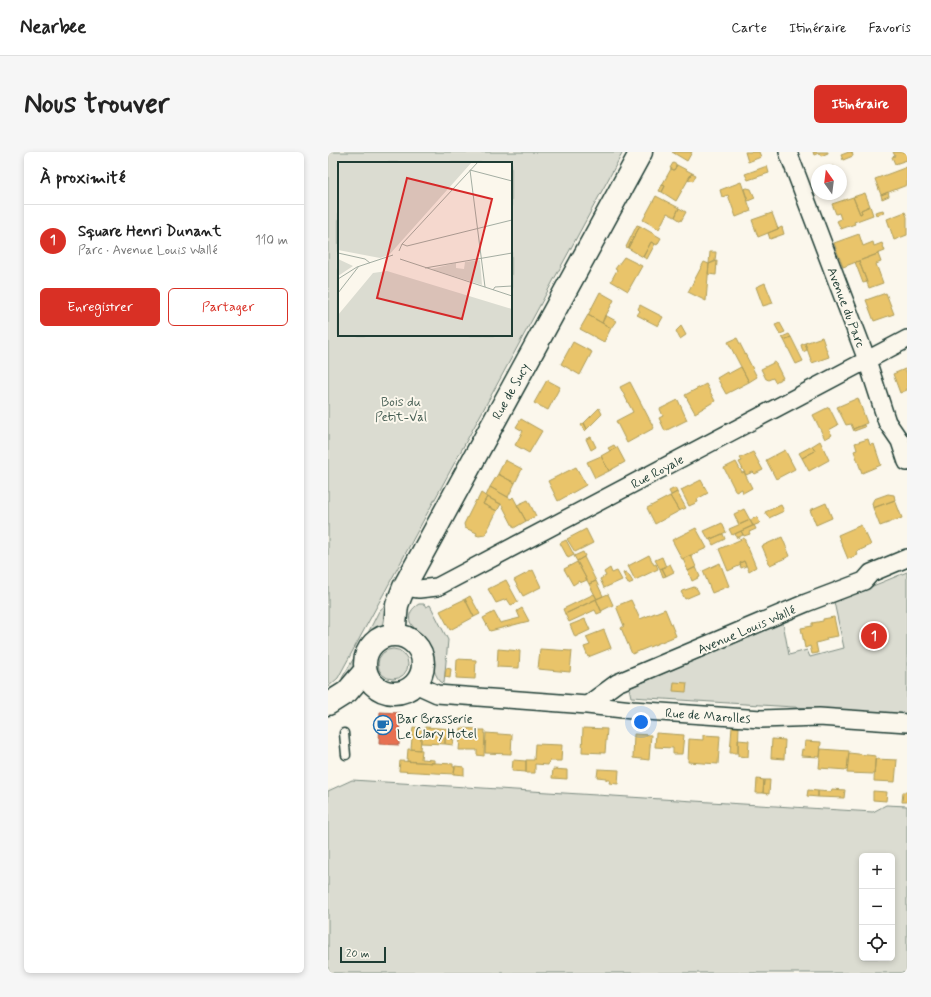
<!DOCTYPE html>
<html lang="fr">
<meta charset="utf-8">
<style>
body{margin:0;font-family:Mynerve,sans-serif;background:#f6f6f6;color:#222}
.controls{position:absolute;right:12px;bottom:12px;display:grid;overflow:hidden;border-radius:6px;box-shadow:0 2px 6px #0003}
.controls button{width:36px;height:36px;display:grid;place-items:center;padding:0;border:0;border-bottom:1px solid #e0e0e0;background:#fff;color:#222;font:20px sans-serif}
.compass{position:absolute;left:483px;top:12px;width:36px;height:36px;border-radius:50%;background:#fff;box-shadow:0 2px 6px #0003;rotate:346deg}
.scale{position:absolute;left:12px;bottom:10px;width:46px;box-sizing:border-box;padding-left:4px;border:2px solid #1f3d34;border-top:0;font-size:11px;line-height:14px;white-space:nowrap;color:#1f3d34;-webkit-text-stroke:3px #fbf7ec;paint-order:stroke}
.you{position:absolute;left:313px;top:570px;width:14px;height:14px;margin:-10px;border:3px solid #fff;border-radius:50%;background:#1a73e8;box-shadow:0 0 0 6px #1a73e833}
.badge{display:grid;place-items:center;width:26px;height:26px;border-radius:50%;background:#d93025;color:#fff;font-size:13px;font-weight:700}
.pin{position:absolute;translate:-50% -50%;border:2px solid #fff;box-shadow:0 1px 4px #0006}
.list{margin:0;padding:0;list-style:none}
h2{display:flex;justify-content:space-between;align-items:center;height:52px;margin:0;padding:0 16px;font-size:17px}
h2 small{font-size:13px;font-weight:400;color:#767676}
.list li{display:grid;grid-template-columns:26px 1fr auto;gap:12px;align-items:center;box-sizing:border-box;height:72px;padding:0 16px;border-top:1px solid #e0e0e0}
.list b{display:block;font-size:15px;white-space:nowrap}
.list p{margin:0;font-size:13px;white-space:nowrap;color:#767676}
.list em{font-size:13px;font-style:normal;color:#767676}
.actions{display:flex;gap:8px;padding:12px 16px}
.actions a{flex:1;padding:9px 0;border:1px solid #d93025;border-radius:6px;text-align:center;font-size:14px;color:#d93025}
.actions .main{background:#d93025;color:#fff}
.icon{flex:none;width:22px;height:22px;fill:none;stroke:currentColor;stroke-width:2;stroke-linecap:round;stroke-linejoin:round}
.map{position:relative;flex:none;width:579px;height:821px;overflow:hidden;border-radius:6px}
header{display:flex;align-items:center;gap:24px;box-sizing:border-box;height:56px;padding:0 20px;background:#fff;border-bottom:1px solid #e0e0e0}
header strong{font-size:19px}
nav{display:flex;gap:22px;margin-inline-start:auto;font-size:14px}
.intro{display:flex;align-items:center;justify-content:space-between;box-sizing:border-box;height:96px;padding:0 24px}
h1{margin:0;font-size:28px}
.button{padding:10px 18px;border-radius:6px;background:#d93025;color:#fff;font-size:14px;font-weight:700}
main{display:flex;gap:24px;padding:0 24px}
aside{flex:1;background:#fff;border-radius:6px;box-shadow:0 2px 6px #0003}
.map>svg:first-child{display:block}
</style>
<header>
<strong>Nearbee</strong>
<nav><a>Carte</a><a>Itinéraire</a><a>Favoris</a></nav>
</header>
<div class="intro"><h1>Nous trouver</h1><a class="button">Itinéraire</a></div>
<main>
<aside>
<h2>À proximité<small></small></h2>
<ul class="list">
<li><span class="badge">1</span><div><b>Square Henri Dunant</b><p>Parc · Avenue Louis Wallé</p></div><em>110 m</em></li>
</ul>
<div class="actions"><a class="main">Enregistrer</a><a>Partager</a></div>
</aside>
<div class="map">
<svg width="579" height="821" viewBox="0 0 579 821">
<rect width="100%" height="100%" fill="#fbf7ec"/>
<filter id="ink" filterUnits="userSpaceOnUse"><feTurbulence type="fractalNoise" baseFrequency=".025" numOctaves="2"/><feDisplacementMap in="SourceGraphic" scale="8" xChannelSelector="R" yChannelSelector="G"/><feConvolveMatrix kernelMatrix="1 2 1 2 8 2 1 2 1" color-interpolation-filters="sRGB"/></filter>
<g filter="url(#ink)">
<!-- green -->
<path fill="#dbdcd1" stroke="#7d8c82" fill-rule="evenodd" d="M0 0H295L10 526 0 535ZM11 11H183V183H11Z
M579 420V562L303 545 301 536 455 471 461 503 479 498 482 505 516 496 506 450Z
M60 451 56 471 53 477 41 487 33 498 28 516 16 532 14 526 36 489 51 459Z
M91 452H96L98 455 102 453 120 488 116 531 113 530C102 519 107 508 101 495 97 485 87 479 82 470 80 462 84 456 91 452Z
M50 512a15 15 0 1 1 30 0a15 15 0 1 1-30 0Z
M24 628 545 660 558 653 579 654V821H0V639ZM534 704H564V806H534Z"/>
<!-- homes -->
<path fill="#e9c46a" stroke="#ac9c5a" d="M344 0H364L359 9Z
M417 0H431L433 5 420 10Z
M485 0H500V1L493 4 491 1 486 3Z
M521 0H524L525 4 515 8 513 3Z
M565 0H579V8L567 12 564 5 567 4Z
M345 11 349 13 346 18 342 16Z
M349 13 364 21 348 49 334 40 337 34 334 33 343 17 346 18Z
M439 14 441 21 420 28 417 22Z
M505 14 507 18H494Z
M579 15V33L553 43 547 27Z
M364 21 368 23 365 29 360 27Z
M413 30 423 59 408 65 400 43 394 45 392 38Z
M334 33 337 34 334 40 331 39Z
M419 36 423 37 427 46 420 49 416 37Z
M560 40 561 44 554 47 553 43Z
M537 41 542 54 533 58 534 61 532 62 525 45Z
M328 44 351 56 347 65 339 61 331 77 315 68Z
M525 45 532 62 534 61 533 58 542 54 545 63 526 70 527 72 513 77 509 69 513 67 511 61 508 62 504 52Z
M351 56 358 60 353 69 347 65Z
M555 58 556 61 548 63 547 60Z
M577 60 579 65V83L566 88 559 67Z
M444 61 450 77 430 85 424 68Z
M309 73 312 74 300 96 298 95Z
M312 74 333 86 329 93 323 90 315 105 300 96Z
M454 75 456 82 442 87 440 81Z
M531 82 535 94 545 90 546 94 554 91 557 99 515 115 506 91Z
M323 90 327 92 319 107 315 105Z
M382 100H388L387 109 381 112Z
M550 102 553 110 548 112 555 131 541 136 531 109Z
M296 105 314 114 300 139 283 129 289 118 287 117Z
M389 109 388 123 380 122 381 112Z
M531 109 539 130 535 131 527 110Z
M376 110 381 112 378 149 360 140Z
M437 131 445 151 435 154 428 135Z
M272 140 286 148 274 171 260 163Z
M558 141 566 162 546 169 538 148Z
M312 153 335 165 330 174 309 163 312 159 310 157Z
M260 163 283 176 276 190 252 177Z
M277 163 288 169 283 176 274 171Z
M452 171 457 180 452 182 447 173Z
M353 174 358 183 352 187 348 179Z
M461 182 463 185 456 188 454 185Z
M463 185 475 209 468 212 456 188Z
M494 185 501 205 484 211 477 191Z
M409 186 429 225 421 230 400 190Z
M245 190 264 200 252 223 233 212Z
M477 191 479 198 475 200 473 193Z
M447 210 455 226 447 230 445 226 440 228 439 227H438L433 217Z
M413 215 421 230 398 242 389 226 399 220 400 222Z
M577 217 579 222V238L572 241 565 222Z
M219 228 232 235 220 258 206 251Z
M302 230 326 276 299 291 288 269 305 260 292 235Z
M378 232 387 249 367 261 357 243Z
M530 246 539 271 525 277 523 272 518 273 509 255Z
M350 248 359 268 337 279 331 266 335 264 332 257Z
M501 255 510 273 501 278 504 283 497 287 485 263Z
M271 256 274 262 259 277 256 271Z
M193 267 214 279 201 301 187 293 195 279 188 275Z
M256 271 259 277 257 279 253 273Z
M536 273 537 275 526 279 525 277Z
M263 285 268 295 263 298 258 287Z
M540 287 542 293 546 292 553 313 534 321 526 299 529 298 527 291Z
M492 289 501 308 481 319 474 306 487 299 484 294Z
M286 293 288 296 282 299 280 296Z
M484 294 487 299 474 306 471 301Z
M289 295 297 310 281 319 273 304Z
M457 298 467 317 448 327 438 308Z
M425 300 435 318 427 322 425 320 418 323 411 310 414 309 412 306Z
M273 304 281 319 267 326 259 310Z
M177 308 194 317 187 331 170 322Z
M408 310 414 321 416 320 424 336 415 341 414 337 408 340 396 316Z
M248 315 258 333 230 349 220 329Z
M170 322 187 331 180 345 162 335Z
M373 328 380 341 369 347 370 350 361 354 353 338Z
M162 335 183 347 185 345 198 369 186 376 174 353 158 344Z
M347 336 349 340 343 343 341 339Z
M349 340 358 356 351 359 342 344Z
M153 341 159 345 155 352 169 359 157 383 151 384 148 383 149 381 137 376 136 372 148 348 149 349Z
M560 342 566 343 567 348 545 356 544 351 546 347Z
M342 344 351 359 327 372 319 356Z
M159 345 173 352 169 359 155 352Z
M200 348 208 364 198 369 189 353Z
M567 348 574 366 552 374 545 356Z
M498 351 504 366 488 373 482 358Z
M453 353 456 359 441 366 437 360Z
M416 357 422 368 411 373 406 362Z
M429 365 432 371 425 374 422 368Z
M422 368 425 374 404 383 401 377Z
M394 371 398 380 381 388 376 379Z
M426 373 428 377 421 380 422 382 416 384 413 379Z
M533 373 537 382H538L543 393 528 400 530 403 520 407 510 383Z
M368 376 379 396 354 407 344 388Z
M258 377 265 391 247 400 239 387Z
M413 379 415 383 409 386 407 382Z
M395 382 397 387 385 393 382 387Z
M454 385 462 404 442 413 434 394Z
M416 386 428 415 421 419 416 409 412 411 413 413 400 419 391 397Z
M238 388 246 403 240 406 232 391Z
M255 400 257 404 249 409 246 404Z
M321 403 326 413 328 412 330 417 307 428 300 414Z
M363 403 368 415 360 419 355 407Z
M256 405 268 429 261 432 249 409Z
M334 405 338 415 332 417 327 408Z
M416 409 418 414 413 416 412 411Z
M249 410 259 428 252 431 251 429 245 433 236 417Z
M392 411 401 434 384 441 375 419Z
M342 412 346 420 338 424 334 416Z
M368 415 372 425 364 429 360 419Z
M282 416 284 421 289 419 294 428 276 436 272 427 278 424 276 420Z
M334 416 338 424 335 425 332 417Z
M205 418 213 435 195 444 186 428Z
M298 420 299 422H300L305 430 300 432 295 421Z
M178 428 190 450 183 453 179 447 168 451 160 437Z
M268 429 275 444 269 447 261 432Z
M366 435 369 437 371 441 357 447 353 440 354 439Z
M266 442 269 447 237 462 235 457Z
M280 442 285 453 273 459 268 447Z
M142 444 152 462 146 465 137 447Z
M137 447 146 465 122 478 112 459Z
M268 447 274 460 269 462 267 458 241 470 237 462Z
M303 448 312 467 337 457 348 484 304 502 293 476 296 474 288 454Z
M194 456 201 469 162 479 155 466 166 460 172 471 192 466 189 459Z
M506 465 510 484 498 486 499 488 488 491 490 501 484 502 482 494 477 496 473 476 484 474V471L495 469V467Z
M257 467 262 478 247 485 242 473Z
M276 478 283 496 260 505 256 495 262 493 258 485Z
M170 497 192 499 191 516 169 515Z
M212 497 244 499 242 520 210 517Z
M129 507 148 508 147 527 128 526Z
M118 516 123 517 122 526 117 525Z
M346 530 359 531 358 540 345 539Z
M85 575 94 576 92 598 83 597Z
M97 575 126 577V587L117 586V592L93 591V585H97Z
M404 575H411L410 601H402Z
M133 576 150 577V578H157L156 604 149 603V598H131Z
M255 576 279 577 277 601 254 600Z
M158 581 184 583 183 602 157 601Z
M328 581 356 583 354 602H345V596L327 595Z
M306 582 323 583 321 608 305 606Z
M375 583 392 584 390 612 360 610 361 587 375 588Z
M117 586 126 587 125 593 117 592Z
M444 587 457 588 456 607 443 606Z
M410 588 421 589 420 605 410 604Z
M477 589 493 590 492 605 473 604 474 597 476 598Z
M207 592 234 593 233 609H221L220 613 207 612V621H198V608H206Z
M80 597 94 598 93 607 106 608V611L79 609Z
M493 597 521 599 519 618 491 616Z
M521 601 548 604 546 622 519 621Z
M547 607 569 608 567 630 546 629Z
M185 608 198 609V620L184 619Z
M72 609 125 612V615H127L126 622 71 619Z
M127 614 136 615V623L126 622Z
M225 617 239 618V627L224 626Z
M270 617 291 618 290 632 281 631 282 628H278V626L269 625Z
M429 627 436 628 435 641H428Z
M436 628H442L441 642 435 641Z
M504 637 517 638 516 646 490 645V639L503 640Z
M480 638 490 639V645L479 644Z
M545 639 559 640 558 649 545 648Z
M575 640H579V650H574Z"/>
<!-- shops -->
<path fill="#e76f51" stroke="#ab6048" d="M52 560 72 561 71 593 51 592Z"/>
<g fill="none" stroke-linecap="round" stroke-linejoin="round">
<defs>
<path id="service" d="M16 581 18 603"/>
<path id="minor" d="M460 0 539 208 559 270 572 289 579 310
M76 435 91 437 109 435 579 187
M87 532 109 542 259 553 304 558 433 567 491 565 579 571
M259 553 289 531 478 451 536 429 543 421 579 406"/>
<path id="secondary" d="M66 483 69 453 76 435 313 0
M37 512a29 29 0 1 1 58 0a29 29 0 1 1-58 0Z
M0 552 19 540 37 519"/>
</defs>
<!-- service casing -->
<use href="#service" stroke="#1f3d34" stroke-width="11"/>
<!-- minor casing -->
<use href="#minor" stroke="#1f3d34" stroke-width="20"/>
<!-- secondary casing -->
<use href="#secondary" stroke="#1f3d34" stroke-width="25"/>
<!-- service -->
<use href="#service" stroke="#fbf7ec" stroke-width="8"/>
<!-- minor -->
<use href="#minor" stroke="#fbf7ec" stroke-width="17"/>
<!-- secondary -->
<use href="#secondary" stroke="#fbf7ec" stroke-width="22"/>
</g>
</g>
<!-- icons -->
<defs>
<symbol id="cafe-ring" viewBox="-11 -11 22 22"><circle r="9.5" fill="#fbf7ec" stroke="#1f6fb2" stroke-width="1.5"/><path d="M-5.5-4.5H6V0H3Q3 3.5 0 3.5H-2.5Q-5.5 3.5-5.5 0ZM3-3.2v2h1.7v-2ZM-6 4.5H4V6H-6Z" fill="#1f6fb2"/></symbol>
</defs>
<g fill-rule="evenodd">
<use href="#cafe-ring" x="44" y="562" width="22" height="22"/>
</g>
<g text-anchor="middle" stroke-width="4" stroke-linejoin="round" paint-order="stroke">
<!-- street labels -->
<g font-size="13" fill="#1f3d34" stroke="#fbf7ec">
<text transform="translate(519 155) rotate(69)" y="5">Avenue du Parc</text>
<text transform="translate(182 239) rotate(-61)" y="5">Rue de Sucy</text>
<text transform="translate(329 319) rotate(-28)" y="5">Rue Royale</text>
<text transform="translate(418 477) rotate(-23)" y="5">Avenue Louis Wallé</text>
<text transform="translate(380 563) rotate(4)" y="5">Rue de Marolles</text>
</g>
<!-- park labels -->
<g font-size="13" fill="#455d53" stroke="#fbf7ec">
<text x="73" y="254">Bois du<tspan x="73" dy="15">Petit-Val</tspan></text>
</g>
<!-- poi labels -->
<g font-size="13" fill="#1f3d34" stroke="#fbf7ec" text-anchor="start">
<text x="69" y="571">Bar Brasserie<tspan x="69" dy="15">Le Clary Hotel</tspan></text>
</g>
</g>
<!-- overview -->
<g transform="translate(10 10)">
<rect width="174" height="174" fill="#fbf7ec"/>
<path d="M0 0H134L51 93 42 96 0 88ZM0 97 15 104 0 114ZM142 98 144 123 93 107 118 101V106L126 107 127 100ZM49 109 174 147V174H0V153L35 111Z" fill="#dbdcd1"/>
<path fill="none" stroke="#a3ada2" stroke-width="1" d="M132 8 147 125M132 8 174 19M64 82 69 84 174 58M61 89 64 82 140 0M0 91 27 97 32 101M62 97 174 134M87 106 174 91M0 117 19 105 55 93M155 128 157 125 174 124M0 131 21 104"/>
<path fill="#d62828" fill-opacity="0.15" stroke="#d62828" stroke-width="2" d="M69 16 154 37 124 157 39 136Z"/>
<rect width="174" height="174" fill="none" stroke="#1f3d34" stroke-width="2"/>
</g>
</svg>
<div class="controls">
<button>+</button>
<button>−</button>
<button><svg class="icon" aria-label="locate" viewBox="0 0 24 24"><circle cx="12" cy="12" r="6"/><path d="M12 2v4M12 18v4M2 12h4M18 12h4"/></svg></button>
</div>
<svg class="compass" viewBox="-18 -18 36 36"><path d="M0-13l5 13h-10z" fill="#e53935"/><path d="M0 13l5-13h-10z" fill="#767676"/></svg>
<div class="scale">20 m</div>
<div class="you"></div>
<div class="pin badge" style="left:546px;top:484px">1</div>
</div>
</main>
